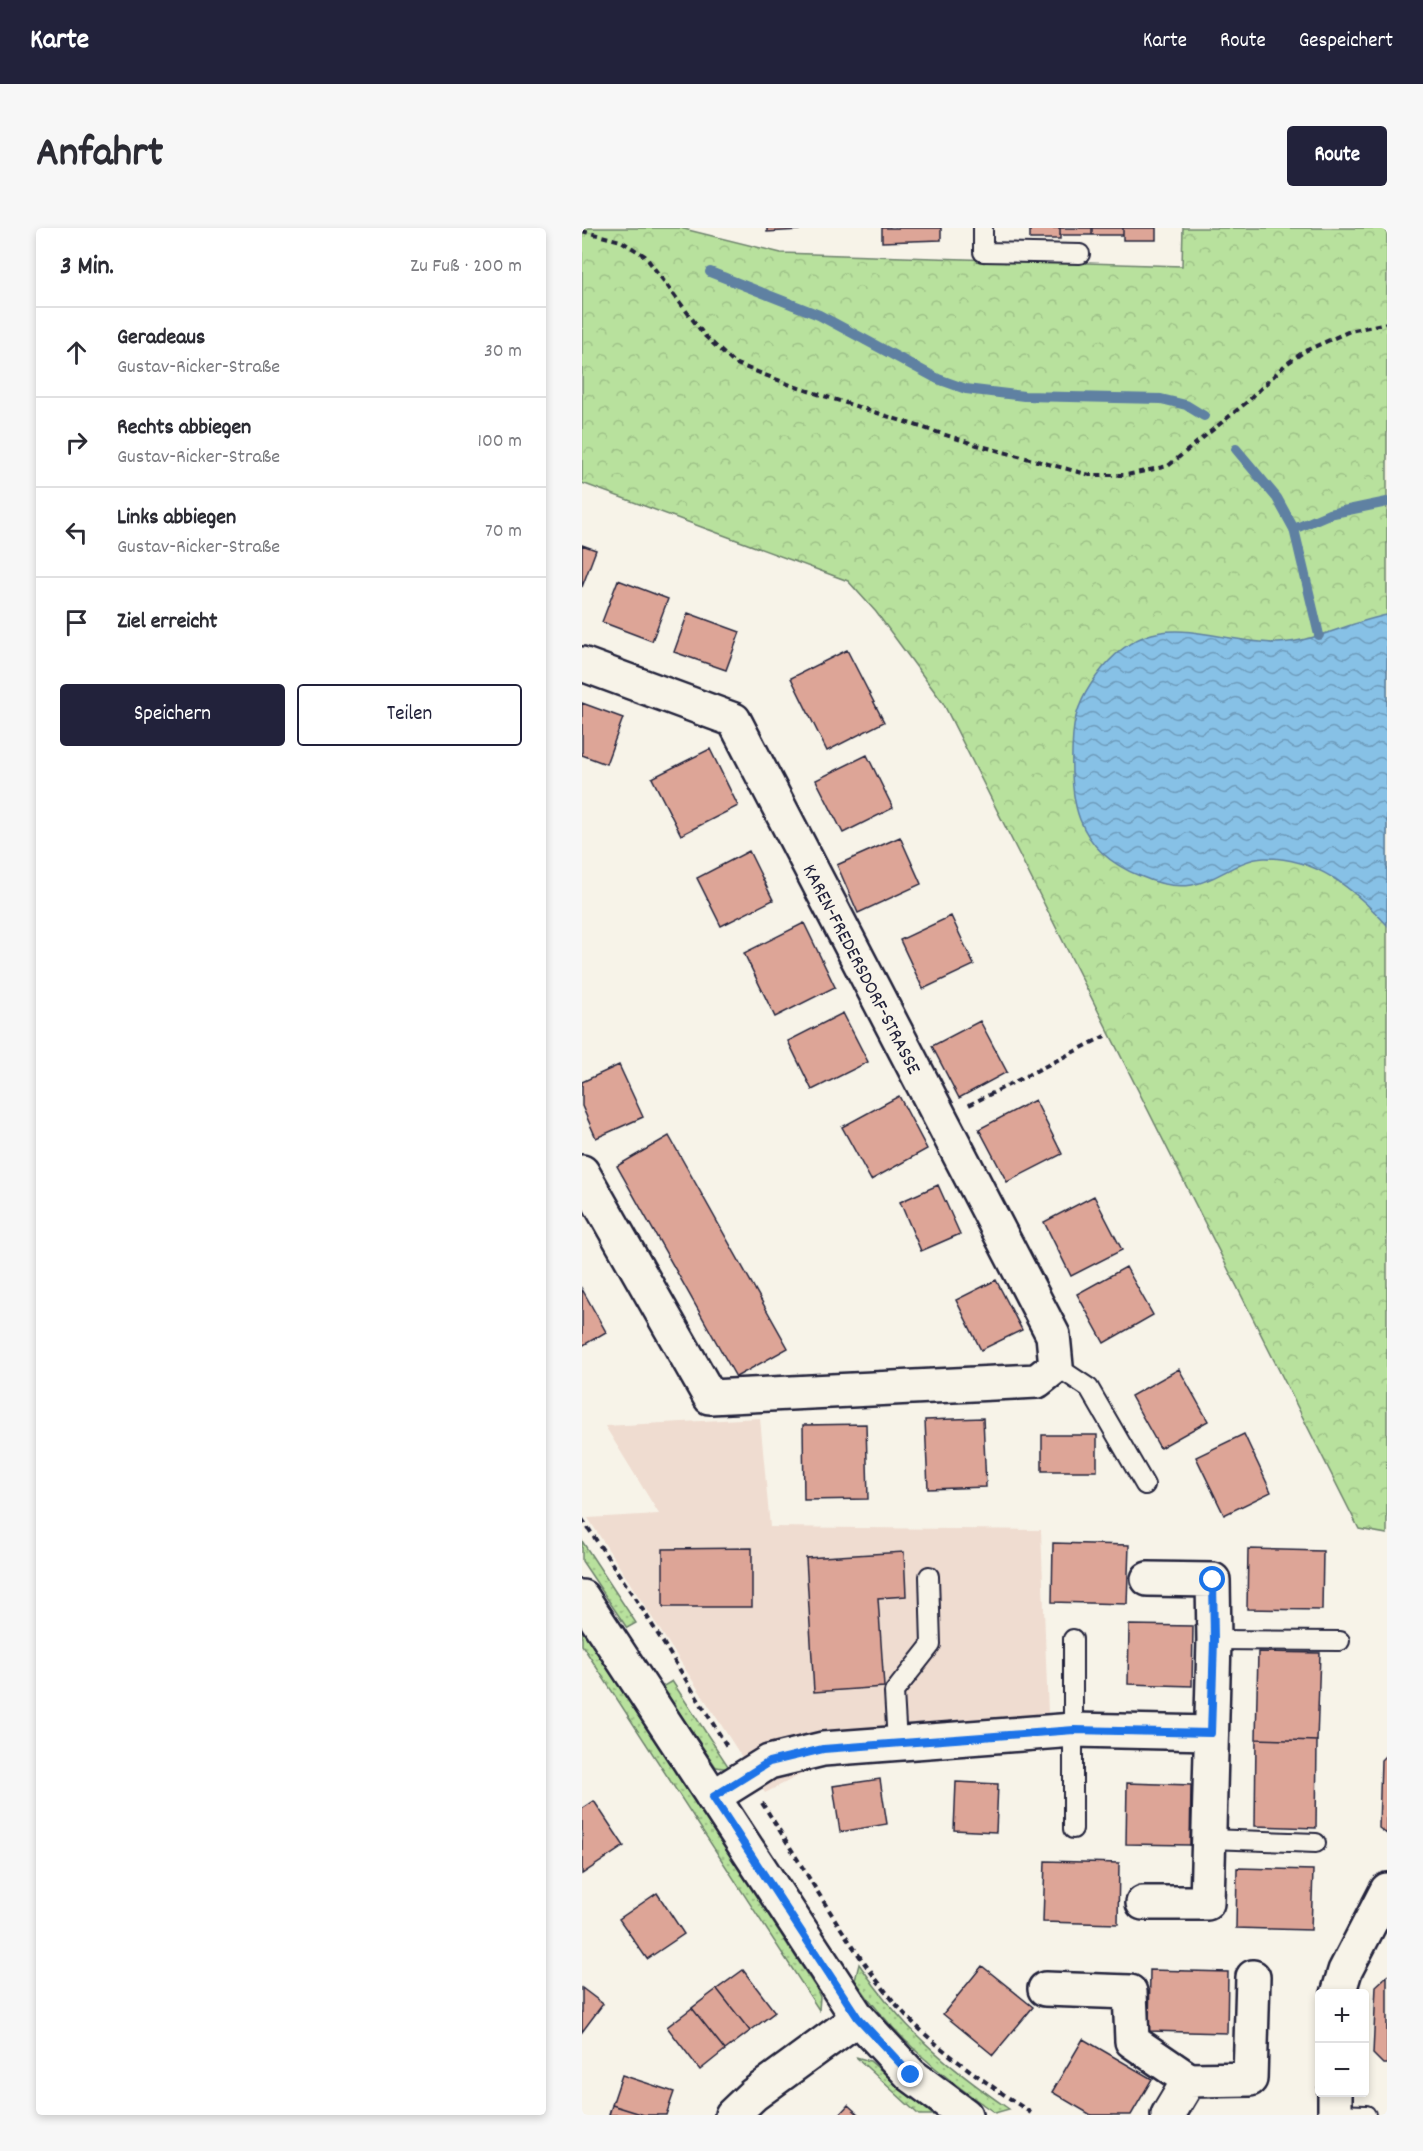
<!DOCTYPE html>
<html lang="de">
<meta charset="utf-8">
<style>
body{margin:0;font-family:Dekko,sans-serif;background:#f7f7f7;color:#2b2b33}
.controls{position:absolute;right:18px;bottom:18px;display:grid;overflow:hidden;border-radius:6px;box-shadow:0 3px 9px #0003}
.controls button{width:54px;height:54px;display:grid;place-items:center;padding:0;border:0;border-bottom:2px solid #e1e1e2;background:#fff;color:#2b2b33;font:30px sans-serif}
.stop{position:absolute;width:18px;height:18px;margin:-14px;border:4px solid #1a73e8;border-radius:50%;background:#fff}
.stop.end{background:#1a73e8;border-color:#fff;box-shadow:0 2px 6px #0008}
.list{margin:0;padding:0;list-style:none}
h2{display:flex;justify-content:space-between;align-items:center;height:78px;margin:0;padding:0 24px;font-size:26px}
h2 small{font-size:20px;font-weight:400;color:#7c7c81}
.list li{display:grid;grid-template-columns:39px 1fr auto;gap:18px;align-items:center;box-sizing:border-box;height:90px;padding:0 24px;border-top:2px solid #e1e1e2}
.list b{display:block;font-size:22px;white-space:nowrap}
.list p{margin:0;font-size:20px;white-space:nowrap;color:#7c7c81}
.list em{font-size:20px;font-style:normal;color:#7c7c81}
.actions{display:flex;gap:12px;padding:18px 24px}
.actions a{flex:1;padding:14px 0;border:2px solid #22223b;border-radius:6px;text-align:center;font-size:21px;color:#22223b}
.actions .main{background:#22223b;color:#fff}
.icon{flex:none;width:33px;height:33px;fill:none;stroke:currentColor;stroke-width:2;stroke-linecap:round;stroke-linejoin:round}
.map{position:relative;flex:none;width:805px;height:1887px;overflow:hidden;border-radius:6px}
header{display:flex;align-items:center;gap:36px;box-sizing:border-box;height:84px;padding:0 30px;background:#22223b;color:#fff}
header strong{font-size:28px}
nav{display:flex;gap:33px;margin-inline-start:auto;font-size:21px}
.intro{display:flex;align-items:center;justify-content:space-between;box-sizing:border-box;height:144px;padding:0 36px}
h1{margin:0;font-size:42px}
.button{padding:15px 27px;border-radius:6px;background:#22223b;color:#fff;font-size:21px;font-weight:700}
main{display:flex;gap:36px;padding:0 36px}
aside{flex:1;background:#fff;border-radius:6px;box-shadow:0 3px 9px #0003}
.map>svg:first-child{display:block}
</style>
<header>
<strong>Karte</strong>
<nav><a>Karte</a><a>Route</a><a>Gespeichert</a></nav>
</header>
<div class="intro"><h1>Anfahrt</h1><a class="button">Route</a></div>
<main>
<aside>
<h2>3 Min.<small>Zu Fuß · 200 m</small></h2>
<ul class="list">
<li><svg class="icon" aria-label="ahead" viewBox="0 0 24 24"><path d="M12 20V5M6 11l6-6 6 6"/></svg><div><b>Geradeaus</b><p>Gustav-Ricker-Straße</p></div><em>30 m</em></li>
<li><svg class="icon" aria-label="right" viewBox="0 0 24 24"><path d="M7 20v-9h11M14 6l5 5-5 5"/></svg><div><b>Rechts abbiegen</b><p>Gustav-Ricker-Straße</p></div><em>100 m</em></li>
<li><svg class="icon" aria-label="left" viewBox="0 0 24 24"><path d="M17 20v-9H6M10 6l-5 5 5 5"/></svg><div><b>Links abbiegen</b><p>Gustav-Ricker-Straße</p></div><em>70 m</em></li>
<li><svg class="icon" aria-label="arrive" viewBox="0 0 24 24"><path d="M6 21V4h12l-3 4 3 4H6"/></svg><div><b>Ziel erreicht</b></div></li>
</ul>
<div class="actions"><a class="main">Speichern</a><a>Teilen</a></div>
</aside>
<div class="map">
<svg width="805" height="1887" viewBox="0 0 805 1887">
<defs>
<pattern id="grass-dots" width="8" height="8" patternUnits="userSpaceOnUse" patternTransform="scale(1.5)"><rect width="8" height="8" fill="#b8e19d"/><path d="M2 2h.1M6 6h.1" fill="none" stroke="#9ec188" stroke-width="1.8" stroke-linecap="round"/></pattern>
<pattern id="forest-crowns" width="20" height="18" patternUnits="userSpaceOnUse" patternTransform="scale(1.5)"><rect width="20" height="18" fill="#b8e19d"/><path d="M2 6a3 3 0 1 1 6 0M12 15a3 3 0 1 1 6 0" fill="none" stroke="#9ec188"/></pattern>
<pattern id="water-waves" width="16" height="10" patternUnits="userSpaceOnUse" patternTransform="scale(1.5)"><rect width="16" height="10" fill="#87c1e6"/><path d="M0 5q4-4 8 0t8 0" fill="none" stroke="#6e9cbc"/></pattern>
</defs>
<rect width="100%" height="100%" fill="#f7f3e8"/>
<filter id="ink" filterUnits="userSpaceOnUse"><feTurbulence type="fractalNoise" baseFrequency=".0167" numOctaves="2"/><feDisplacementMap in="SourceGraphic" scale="12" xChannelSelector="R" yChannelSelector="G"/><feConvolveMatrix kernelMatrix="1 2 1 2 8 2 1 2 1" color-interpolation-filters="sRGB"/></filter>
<g filter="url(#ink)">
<!-- built -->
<path fill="#efdcd0" d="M178 1190 188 1299 459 1302 467 1512 290 1528 222 1545 183 1565 6 1290 77 1286 23 1198Z"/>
<!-- grass -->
<path fill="url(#grass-dots)" stroke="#6d826c" stroke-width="1.5" d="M0 1313 54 1395 45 1400 0 1333Z
M0 1402 234 1760 238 1769 237 1782 0 1417Z
M90 1453 148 1541 134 1539 80 1459Z
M277 1736C321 1801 363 1837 427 1881L413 1885C358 1847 311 1808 273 1752Z
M274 1829 288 1833 351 1887H337Z"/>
<!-- forest -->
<path fill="url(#forest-crowns)" stroke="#6d826c" stroke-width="1.5" d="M0 0H98L199 25 600 38 601 0H805V1306L777 1301 361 475 294 384 266 353 0 255Z"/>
<!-- water -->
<path fill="url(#water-waves)" stroke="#5f81a2" stroke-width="1.5" d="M805 387V697C772 661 734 629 682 630 656 631 635 653 610 657 592 660 574 655 558 648 492 622 486 570 491 506 493 481 504 461 520 441 574 375 626 415 696 415 733 414 768 394 805 387Z"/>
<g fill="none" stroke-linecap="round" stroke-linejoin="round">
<!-- stream -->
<path stroke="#5f81a2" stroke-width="10" d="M128 44 237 87 356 151 384 161 442 168 579 171 604 177 622 188
M654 221 695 270 712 301 737 407
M712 301 747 286 805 274"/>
</g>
<!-- building -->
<path fill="#dda597" stroke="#22223b" stroke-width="1.5" d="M185 0H217V2L185 4Z
M300 0H359V12L300 14Z
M448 0H478V11H448Z
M478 0H510V7H478Z
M510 0H541V7H510Z
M541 0H574V12H541Z
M0 317 14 322 0 359Z
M36 352 86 371 70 413 20 394Z
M106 385 158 404 144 442 92 424Z
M265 422 302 494 245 523 209 450Z
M0 475 41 490 24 536 0 527Z
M128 521 156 578 99 607 70 550Z
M285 527 311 580 261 605 234 552Z
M318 609 339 656 276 685 255 637Z
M167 623 191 672 139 698 115 650Z
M369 688 392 737 341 761 318 712Z
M222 695 253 759 193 789 162 725Z
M261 785 286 834 230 862 206 813Z
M398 793 425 844 377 870 350 818Z
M37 837 61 889 14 910 0 878V854Z
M317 868 345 921 289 952 260 899Z
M453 872 480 926 425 954 397 901Z
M87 908 206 1120 154 1149 35 938Z
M356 957 378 1006 339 1023 318 974Z
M512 968 540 1022 489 1048 462 994Z
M544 1039 571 1087 522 1115 495 1066Z
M414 1052 440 1102 399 1122 374 1072Z
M0 1061 24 1104 0 1118Z
M597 1141 626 1193 578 1220 549 1168Z
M401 1190 404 1259 346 1261 343 1192Z
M284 1196 286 1271 222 1272 221 1197Z
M662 1206 689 1264 642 1287 614 1229Z
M460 1207H515V1243H460Z
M471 1315 547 1317 545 1376 470 1374Z
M170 1320V1379H81V1321Z
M666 1321 741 1323 740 1382 665 1381Z
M322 1324 324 1368 296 1370 302 1459 232 1464 224 1330Z
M547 1397 611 1398 610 1458 546 1456Z
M676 1424 738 1425 735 1513 674 1511Z
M674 1511 735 1513 734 1600 673 1598Z
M805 1526V1606L797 1600 799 1532Z
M298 1551 305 1596 258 1604 251 1558Z
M374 1554 416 1556 414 1604 372 1602Z
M545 1555 609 1557 608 1617 544 1616Z
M12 1573 42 1618 0 1646V1581Z
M463 1633 537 1635 536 1696 461 1694Z
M655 1640 731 1642 729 1702 654 1700Z
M75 1665 102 1706 65 1731 37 1691Z
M400 1738 451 1779 411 1827 361 1786Z
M161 1742 193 1784 168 1803 135 1761Z
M568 1742 646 1744 645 1805 567 1803Z
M805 1748V1836H801L791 1826 794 1758Z
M0 1760 21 1776 0 1804Z
M135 1761 168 1803 143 1822 110 1780Z
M110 1780 143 1822 118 1842 85 1799Z
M501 1811 570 1851 549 1887H509L470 1864Z
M40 1847 92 1864 84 1887H62L30 1877Z
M30 1877 62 1887H27Z
M266 1877 277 1887H257Z"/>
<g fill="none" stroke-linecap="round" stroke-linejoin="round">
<defs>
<path id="lane" d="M401 0V24L498 26
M474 1138 507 1160 563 1257
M491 1411V1601
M632 1412 758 1413
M315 1515 312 1464 349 1417 347 1348
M627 1611 734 1615
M753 1886 784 1887"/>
<g id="street">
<path id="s1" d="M0 436 152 492 471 1107 474 1138 455 1153 128 1169 0 944"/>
<path d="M131 1569 187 1534 241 1521 492 1502 629 1505"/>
<path d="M561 1675H625L632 1412 631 1352 566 1351"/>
<path d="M463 1761 548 1764 550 1813 607 1852"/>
<path d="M756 1766 763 1743 805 1662"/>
<path d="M150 1887 171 1867 276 1790"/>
<path d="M586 1887 607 1852 668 1851 671 1749"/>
<path d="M753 1887V1864"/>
</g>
<path id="secondary" d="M0 1369 276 1790 329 1847 383 1887"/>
</defs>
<!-- lane casing -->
<use href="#lane" stroke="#22223b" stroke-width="22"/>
<!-- street casing -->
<use href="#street" stroke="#22223b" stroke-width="38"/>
<!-- secondary casing -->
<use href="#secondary" stroke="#22223b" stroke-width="38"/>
<!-- path -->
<path stroke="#22223b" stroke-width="4" stroke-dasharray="6 4.5" stroke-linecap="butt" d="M0 3 39 13 63 28 123 108 152 135 214 159 395 217 508 247H545L586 238 665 174 703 137 723 123 768 103 805 95
M387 877 523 808
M0 1291 61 1382 146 1520
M180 1575C224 1642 268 1724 320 1783 357 1824 407 1856 452 1887"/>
<!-- lane -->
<use href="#lane" stroke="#f7f3e8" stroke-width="18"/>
<!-- street -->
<use href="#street" stroke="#f7f3e8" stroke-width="33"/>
<!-- secondary -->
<use href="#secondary" stroke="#f7f3e8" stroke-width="33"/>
</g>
</g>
<g fill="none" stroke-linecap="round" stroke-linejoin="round" filter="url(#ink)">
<!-- route -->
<path stroke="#1a73e8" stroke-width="8" d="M329 1847 276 1790 131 1569 187 1534 241 1521 492 1502 629 1505 632 1412 631 1352"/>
</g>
<g text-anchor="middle" stroke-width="4.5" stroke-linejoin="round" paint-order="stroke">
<!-- street labels -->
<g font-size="20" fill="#22223b" stroke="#f7f3e8">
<text dy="7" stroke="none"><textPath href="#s1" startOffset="442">KAREN-FREDERSDORF-STRASSE</textPath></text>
</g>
</g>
</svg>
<div class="controls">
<button>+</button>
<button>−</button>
</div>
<div class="stop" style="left:631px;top:1352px"></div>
<div class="stop end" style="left:329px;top:1847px"></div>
</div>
</main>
